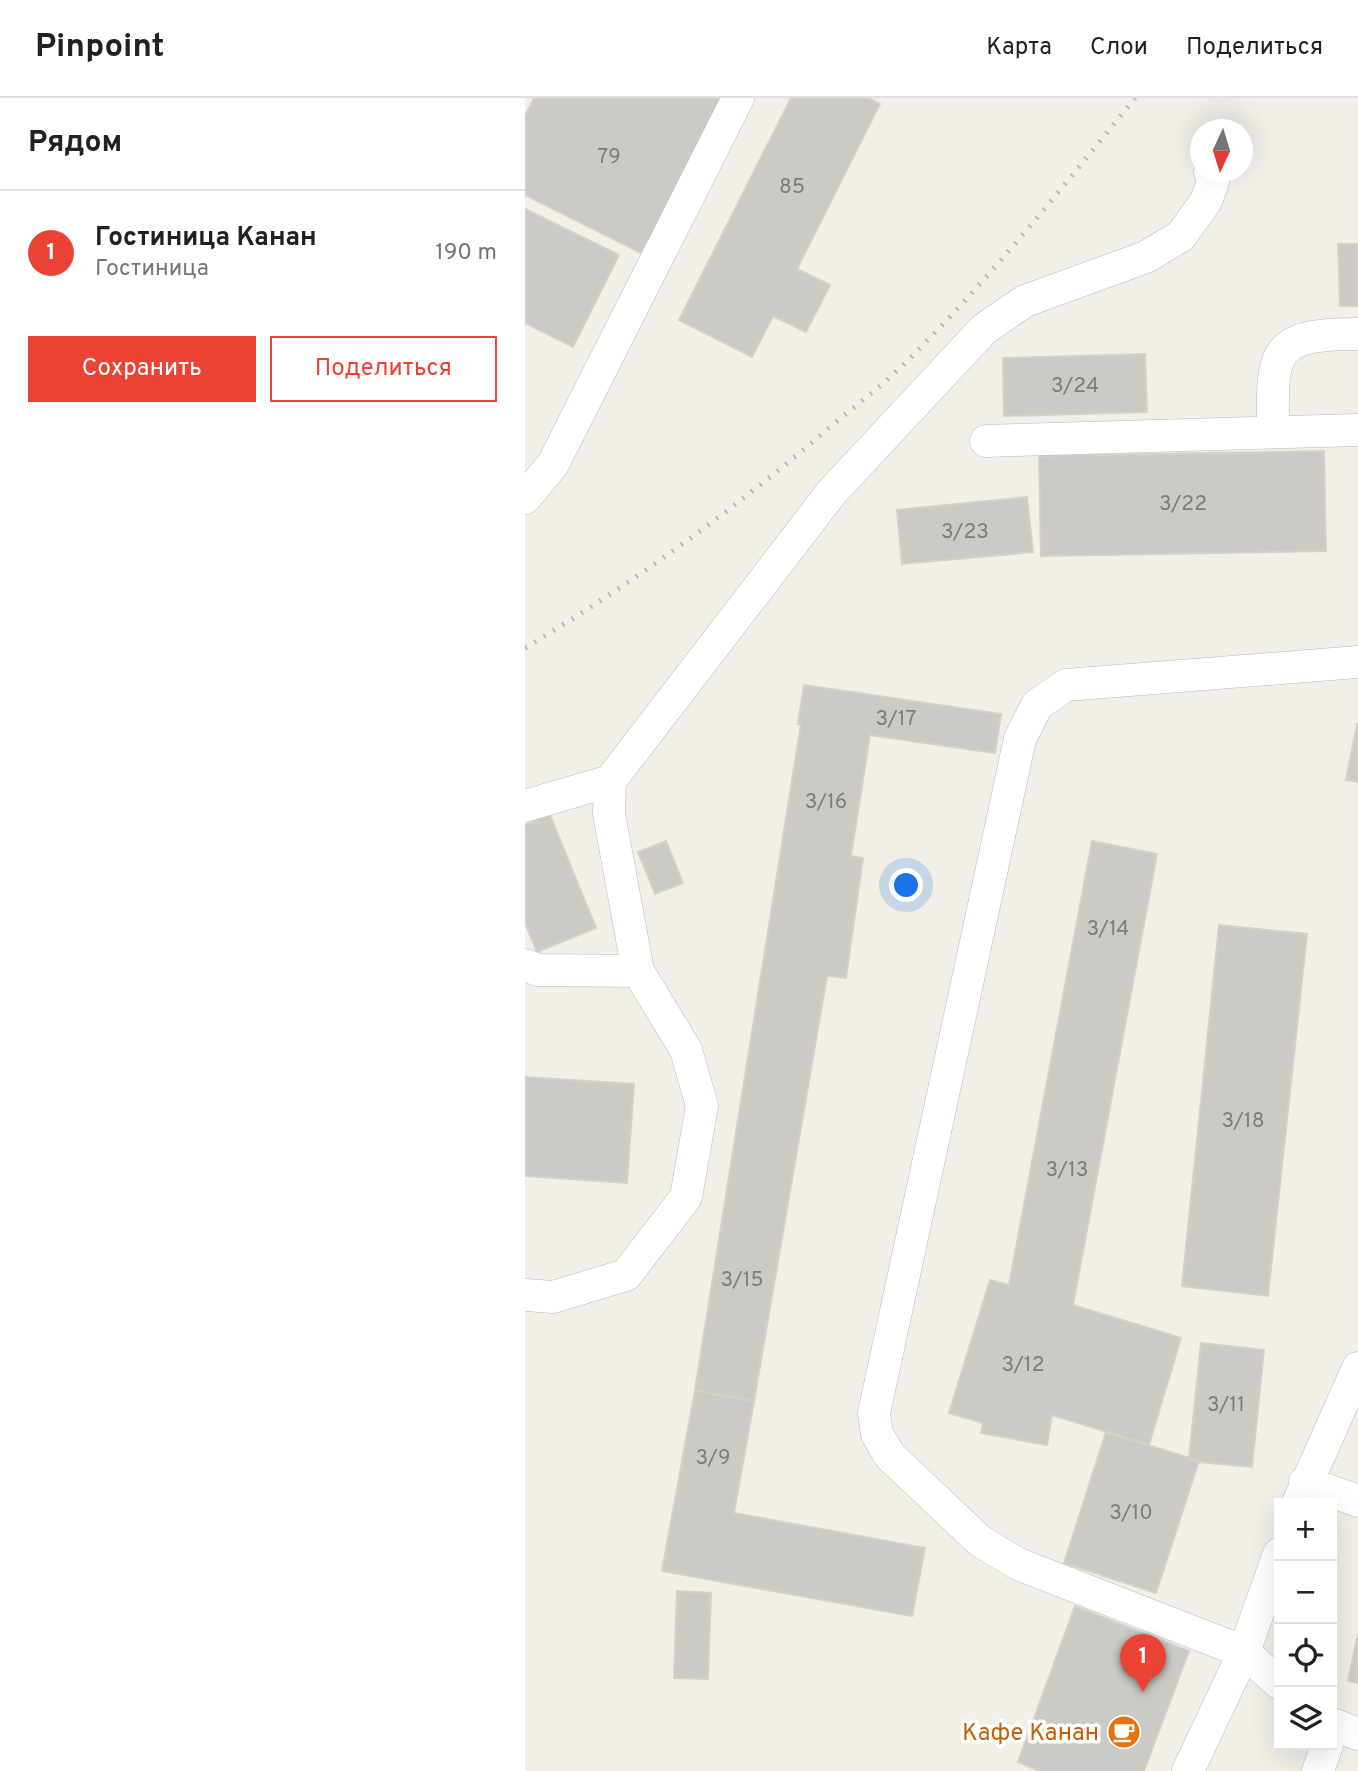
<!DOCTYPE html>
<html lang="ru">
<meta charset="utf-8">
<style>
body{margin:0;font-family:Overpass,sans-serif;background:#f2f2f2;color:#202124}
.controls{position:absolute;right:21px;bottom:21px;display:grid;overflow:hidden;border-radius:0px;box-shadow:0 7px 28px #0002}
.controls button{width:63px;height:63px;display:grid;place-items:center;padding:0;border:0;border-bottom:2px solid #e0e0e0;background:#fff;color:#202124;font:35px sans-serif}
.compass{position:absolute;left:665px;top:21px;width:63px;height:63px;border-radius:50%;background:#fff;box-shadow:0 7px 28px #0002;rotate:184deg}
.you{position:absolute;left:382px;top:788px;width:24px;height:24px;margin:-18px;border:5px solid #fff;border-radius:50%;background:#1a73e8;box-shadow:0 0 0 10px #1a73e833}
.badge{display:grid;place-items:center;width:46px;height:46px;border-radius:50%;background:#ea4335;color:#fff;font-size:23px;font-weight:700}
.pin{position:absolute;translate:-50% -58px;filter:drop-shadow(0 2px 4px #0008)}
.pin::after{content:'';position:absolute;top:37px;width:24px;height:21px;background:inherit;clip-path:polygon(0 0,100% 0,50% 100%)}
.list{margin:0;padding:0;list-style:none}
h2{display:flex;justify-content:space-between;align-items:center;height:91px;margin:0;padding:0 28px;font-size:30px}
h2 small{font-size:23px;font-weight:400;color:#757577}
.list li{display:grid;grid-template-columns:46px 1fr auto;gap:21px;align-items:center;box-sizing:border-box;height:126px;padding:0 28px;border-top:2px solid #e0e0e0}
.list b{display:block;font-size:26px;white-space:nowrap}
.list p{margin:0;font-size:23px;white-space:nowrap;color:#757577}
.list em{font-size:23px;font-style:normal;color:#757577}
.actions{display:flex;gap:14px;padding:21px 28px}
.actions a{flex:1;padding:16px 0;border:2px solid #ea4335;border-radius:0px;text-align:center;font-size:24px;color:#ea4335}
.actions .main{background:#ea4335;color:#fff}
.icon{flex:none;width:38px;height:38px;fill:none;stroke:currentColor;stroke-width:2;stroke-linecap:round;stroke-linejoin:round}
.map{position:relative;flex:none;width:833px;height:1673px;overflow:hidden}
header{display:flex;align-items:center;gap:42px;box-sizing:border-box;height:98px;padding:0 35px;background:#fff;border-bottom:2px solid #e0e0e0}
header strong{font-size:33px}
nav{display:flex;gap:38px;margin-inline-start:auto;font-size:24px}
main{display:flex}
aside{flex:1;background:#fff}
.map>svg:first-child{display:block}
</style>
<header>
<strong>Pinpoint</strong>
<nav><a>Карта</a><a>Слои</a><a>Поделиться</a></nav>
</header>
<main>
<aside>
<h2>Рядом<small></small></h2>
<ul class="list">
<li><span class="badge">1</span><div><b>Гостиница Канан</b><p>Гостиница</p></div><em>190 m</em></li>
</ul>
<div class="actions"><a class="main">Сохранить</a><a>Поделиться</a></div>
</aside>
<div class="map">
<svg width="833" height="1673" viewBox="0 0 833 1673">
<rect width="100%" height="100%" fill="#f1efe8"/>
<!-- building -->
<path fill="#cccac5" stroke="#d6d1c6" stroke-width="2" d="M9 0H197L118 156 0 97V18Z
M266 0H343L355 6 272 171 305 187 281 234 248 218 227 259 154 222Z
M0 111 94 157 48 249 0 225Z
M813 146H833V208H815Z
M620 256 622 314 479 318 478 260Z
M799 353 801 453 516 458 514 358Z
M502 399 508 454 377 466 372 412Z
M279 587 476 616 470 655 345 637 326 758 338 760 321 880 302 878 229 1303 170 1292 276 626H273Z
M832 626H833V684L821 682Z
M25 717 71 830 12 854 0 825V727Z
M141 743 158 785 130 796 113 754Z
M567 743 632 756 548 1207 656 1240 624 1347 527 1317 522 1347 456 1335 458 1325 424 1315 465 1182 484 1187Z
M694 827 782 836 743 1198 657 1188Z
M0 979 109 986 102 1085 0 1078Z
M676 1245 739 1252 727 1369 673 1364 664 1360Z
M170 1292 229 1303 209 1415 400 1450 387 1518 137 1473Z
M581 1334 674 1363 631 1495 539 1465Z
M152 1493 186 1495 183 1581 149 1580Z
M550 1508 664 1553 619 1673H514L493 1664Z
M833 1536V1585L823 1583Z"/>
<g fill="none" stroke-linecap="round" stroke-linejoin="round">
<defs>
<path id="minor" d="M748 333C747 253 746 236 833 236
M461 343 833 332
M0 400 28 366 213 0
M0 708 85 683
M0 867 13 872 113 873
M0 1197 28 1199 101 1177 161 1099 177 1008 161 952 113 873 84 716 85 683 307 394 459 231 500 203 621 159 656 138 681 103 688 84 685 74
M780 1384 833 1403
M773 1405 833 1270
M754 1585 719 1554 493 1466 455 1443 365 1358 352 1336 349 1315 495 641 512 607 541 587 833 564
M807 1626 833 1636
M663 1673 719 1554 754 1456
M793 1673 802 1647"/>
</defs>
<!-- minor casing -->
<use href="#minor" stroke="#b5b8bc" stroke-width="33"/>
<!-- minor -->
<use href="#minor" stroke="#fff" stroke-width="32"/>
<!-- rail -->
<path stroke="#b6b7b8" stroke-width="5" stroke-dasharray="2 9" stroke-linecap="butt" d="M0 550C107 486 210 411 304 330 330 308 357 288 381 264 463 183 537 90 610 0"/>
</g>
<!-- icons -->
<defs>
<symbol id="cafe-disc" viewBox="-11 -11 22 22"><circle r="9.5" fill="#e8710a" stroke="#fff"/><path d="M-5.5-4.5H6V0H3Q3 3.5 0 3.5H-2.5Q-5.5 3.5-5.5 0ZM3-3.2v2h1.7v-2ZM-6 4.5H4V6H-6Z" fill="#fff"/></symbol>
</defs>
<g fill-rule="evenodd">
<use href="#cafe-disc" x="580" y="1615" width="38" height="38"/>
</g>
<g text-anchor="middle" stroke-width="7" stroke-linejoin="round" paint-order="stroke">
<!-- number labels -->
<g font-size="21" fill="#7a7d7f">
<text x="84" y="65">79</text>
<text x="267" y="95">85</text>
<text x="550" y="294">3/24</text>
<text x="658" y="412">3/22</text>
<text x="440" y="440">3/23</text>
<text x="371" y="627">3/17</text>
<text x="301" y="710">3/16</text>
<text x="583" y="837">3/14</text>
<text x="718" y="1029">3/18</text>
<text x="542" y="1078">3/13</text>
<text x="217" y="1188">3/15</text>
<text x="498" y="1273">3/12</text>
<text x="701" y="1313">3/11</text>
<text x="188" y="1366">3/9</text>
<text x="606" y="1421">3/10</text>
</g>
<!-- food labels -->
<g font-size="24" fill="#c56008" stroke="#fff" text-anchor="end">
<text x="574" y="1642">Кафе Канан</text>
</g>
</g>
</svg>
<div class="controls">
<button>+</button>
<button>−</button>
<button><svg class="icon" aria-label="locate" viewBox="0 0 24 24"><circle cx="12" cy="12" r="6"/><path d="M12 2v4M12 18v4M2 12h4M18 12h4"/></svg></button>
<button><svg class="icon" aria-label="layers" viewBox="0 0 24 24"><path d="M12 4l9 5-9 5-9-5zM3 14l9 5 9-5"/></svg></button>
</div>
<svg class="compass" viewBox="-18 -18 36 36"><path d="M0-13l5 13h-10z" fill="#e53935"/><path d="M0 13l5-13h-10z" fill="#757577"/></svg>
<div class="you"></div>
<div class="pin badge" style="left:618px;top:1594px">1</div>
</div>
</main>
